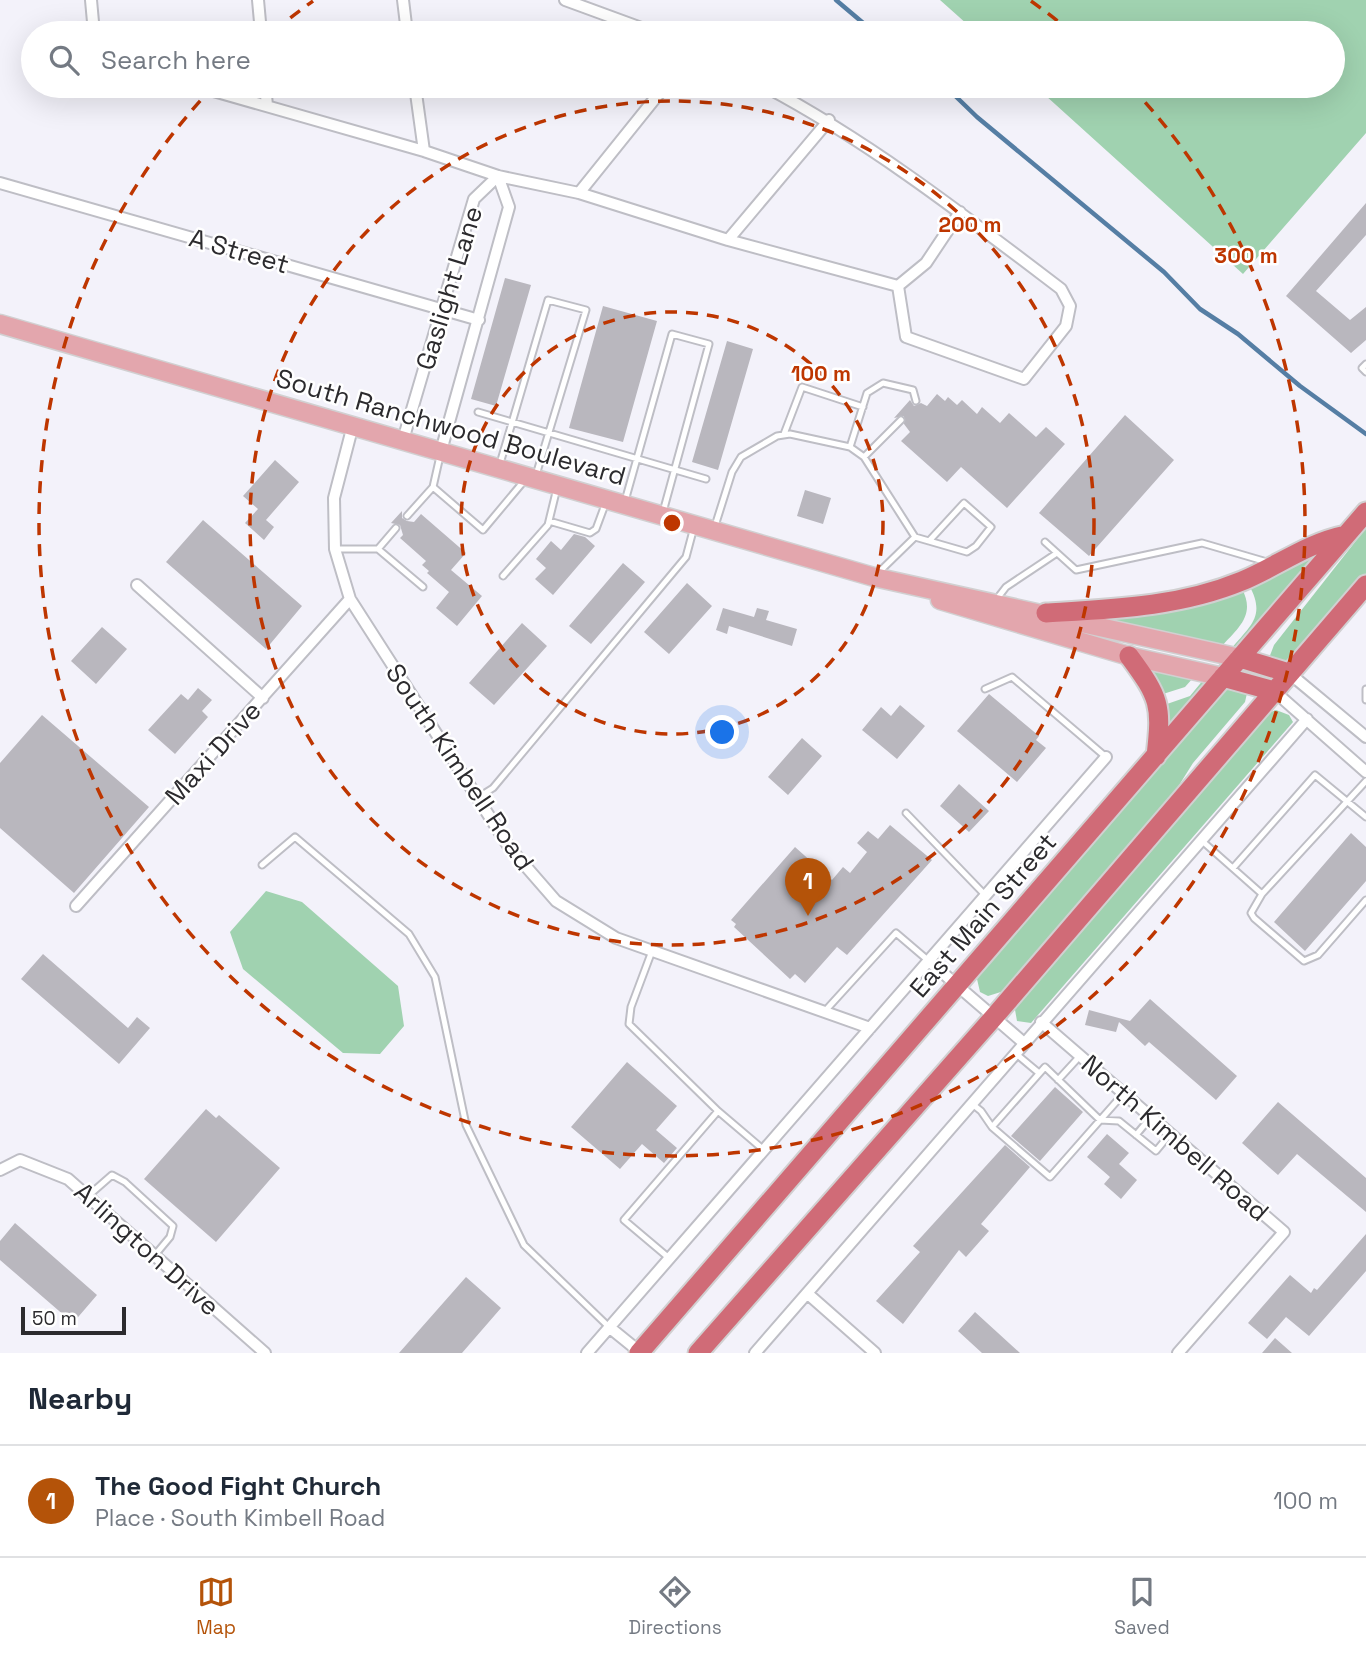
<!DOCTYPE html>
<meta charset="utf-8">
<style>
body{margin:0;font-family:"Space Grotesk",sans-serif;background:#f6f6f7;color:#1f2937}
.scale{position:absolute;left:21px;bottom:18px;width:105px;box-sizing:border-box;padding-left:7px;border:4px solid #2c2b2e;border-top:0;font-size:19px;line-height:24px;white-space:nowrap;color:#2c2b2e;-webkit-text-stroke:5px #fff;paint-order:stroke}
.you{position:absolute;left:723px;top:733px;width:24px;height:24px;margin:-18px;border:5px solid #fff;border-radius:50%;background:#1a73e8;box-shadow:0 0 0 10px #1a73e833}
.badge{display:grid;place-items:center;width:46px;height:46px;border-radius:50%;background:#b45309;color:#fff;font-size:23px;font-weight:700}
.pin{position:absolute;translate:-50% -58px;filter:drop-shadow(0 2px 4px #0008)}
.pin::after{content:'';position:absolute;top:37px;width:24px;height:21px;background:inherit;clip-path:polygon(0 0,100% 0,50% 100%)}
.list{margin:0;padding:0;list-style:none}
h2{display:flex;justify-content:space-between;align-items:center;height:91px;margin:0;padding:0 28px;font-size:30px}
h2 small{font-size:23px;font-weight:400;color:#747a83}
.list li{display:grid;grid-template-columns:46px 1fr auto;gap:21px;align-items:center;box-sizing:border-box;height:112px;padding:0 28px;border-top:2px solid #e0e1e3}
.list b{display:block;font-size:26px;white-space:nowrap}
.list p{margin:0;font-size:23px;white-space:nowrap;color:#747a83}
.list em{font-size:23px;font-style:normal;color:#747a83}
.icon{flex:none;width:38px;height:38px;fill:none;stroke:currentColor;stroke-width:2;stroke-linecap:round;stroke-linejoin:round}
.map{position:relative;flex:none;width:1366px;height:1353px;overflow:hidden}
.search{position:absolute;background:#fff;box-shadow:0 7px 28px #0002;left:21px;right:21px;top:21px;height:77px;display:flex;align-items:center;gap:18px;box-sizing:border-box;padding:0 24px;border-radius:38px;color:#747a83;font-size:26px}
.sheet{height:203px;background:#fff}
nav{display:flex;justify-content:space-around;align-items:center;box-sizing:border-box;height:98px;border-top:2px solid #e0e1e3;background:#fff;font-size:19px;color:#747a83}
nav a{display:grid;justify-items:center;gap:4px}
nav .on{color:#b45309}
.map>svg:first-child{display:block}
</style>
<div class="map">
<svg width="1366" height="1353" viewBox="0 0 1366 1353">
<rect width="100%" height="100%" fill="#f3f2fa"/>
<!-- green -->
<path fill="#a0d2b0" d="M940 0H1366V133L1243 274 1035 86H1333V33H977Z
M1366 528V575L1294 658 1284 662 1269 658 1274 645Z
M1324 548 1237 650 1231 649C1251 625 1266 616 1249 585Z
M1242 589C1256 615 1238 628 1221 647L1094 618Z
M1154 669 1193 678 1185 687 1163 694 1151 671Z
M1204 679 1205 686 1173 723 1168 721 1167 704 1190 696Z
M1227 689H1248L1245 702 1193 763 1166 806 1004 991 988 996 980 992 977 979 982 971Z
M1276 710 1289 715 1293 722 1031 1023 1017 1021 1014 1004 1268 713Z
M266 891 302 902 398 986 404 1026 380 1054 343 1053 243 969 230 932Z"/>
<g fill="none" stroke-linecap="round" stroke-linejoin="round">
<!-- stream -->
<path stroke="#557ea4" stroke-width="4.5" d="M836 0 875 33
M945 86 977 117 1164 272 1200 309 1238 334 1300 386 1366 434"/>
</g>
<!-- building -->
<path fill="#b9b7be" d="M1366 203V235L1316 291 1350 320 1366 307V340L1351 353 1286 296Z
M505 278 531 285 496 406 471 399Z
M603 306 657 321 623 442 569 428Z
M727 341 753 349 718 470 692 462Z
M937 394 945 401 948 397 957 405 962 400 977 414 982 407 1000 423 1009 413 1036 437 1046 427 1065 444 1007 508 961 467 947 482 901 441 910 432 904 424V416L894 418 910 400 914 406 921 403 927 406Z
M1125 415 1174 460 1089 556 1039 513Z
M275 460 299 482 266 520 274 527 264 540 245 523 258 509 243 496Z
M805 490 831 498 823 524 797 516Z
M402 511V518L407 521 414 522 421 514 466 553 451 570 482 596 457 626 436 608 449 592 427 573 429 571 422 565 426 561 400 538 403 535 400 525 391 523Z
M203 520 302 606 266 649 166 562Z
M574 534 585 537 595 546 553 595 535 579 546 568 536 559 551 541 561 550Z
M623 563 645 582 591 644 569 626Z
M687 583 712 606 669 654 644 632Z
M723 608 754 617 757 608 769 611 766 620 797 629 792 646 729 626 727 634 716 630Z
M522 623 547 646 494 705 469 683Z
M102 627 127 649 96 684 71 661Z
M198 688 212 700 202 711 208 717 175 754 148 730 181 694 188 700Z
M989 694 1039 736 1036 740 1046 748 1017 782 957 731Z
M900 705 925 726 897 759 862 730 881 707 891 716Z
M42 715 149 807 74 893 0 828V763Z
M802 738 822 756 788 795 768 777Z
M959 784 989 811 969 832 940 806Z
M890 825 932 860 847 955 837 947 805 983 795 974 790 979 734 927 736 924 731 920 795 847 832 880 843 867 850 873 867 852 857 843 868 831 878 839Z
M1351 833 1366 847V881L1305 951 1274 922Z
M43 954 128 1028 137 1017 150 1028 119 1064 21 979Z
M1150 999 1237 1076 1216 1100 1149 1042 1145 1046 1119 1022 1116 1032 1085 1025 1089 1010 1130 1021Z
M627 1062 677 1106 656 1130 677 1148 664 1163 642 1144 620 1169 571 1127Z
M1055 1087 1083 1112 1040 1161 1011 1136Z
M1278 1102 1366 1178V1212L1297 1154 1278 1175 1242 1143Z
M206 1109 216 1118 219 1115 280 1168 216 1242 144 1179Z
M1107 1134 1129 1153 1119 1164 1137 1180 1121 1199 1104 1184 1110 1177 1087 1157Z
M1005 1145 1030 1167 981 1224 989 1231 966 1257 959 1250 903 1324 876 1301 920 1252 913 1246Z
M15 1223 97 1295 73 1323 0 1260V1241Z
M1366 1234V1271L1309 1336 1286 1317 1267 1339 1248 1323 1290 1275 1311 1293 1314 1288 1317 1290Z
M466 1277 501 1308 462 1353H399Z
M975 1312 1020 1353H982L958 1331Z
M1275 1338 1292 1353H1262Z"/>
<g fill="none" stroke-linecap="round" stroke-linejoin="round">
<defs>
<path id="lane" d="M1366 364 1362 368 1366 372
M478 412 706 479
M784 434 802 387 863 407
M850 447 867 393 883 383 913 390 916 401
M440 456 433 487 483 530 524 481
M864 457 901 420
M499 467 548 300 586 310 536 475
M625 501 672 334 709 344 663 512
M407 516 433 487
M549 521 590 533 596 529 606 502
M715 526 732 472 741 457 777 436 790 434 850 447 864 457 915 537 876 575
M915 537 967 552 976 546 991 527 964 503 929 541
M1045 542 1076 570 1202 543 1267 562
M335 549H378L423 587
M378 549 396 528
M503 576 548 525 557 488
M996 600 1006 587 1057 553
M985 689 1012 677 1106 757
M1366 689V700
M477 798 493 788 686 557 694 527
M906 813 986 896
M1201 840 1262 894 1366 781
M262 865 295 837 409 934 435 977 466 1125 524 1245 609 1327
M1233 868 1315 775 1366 817
M1262 894 1251 913 1254 918 1304 961 1318 955 1366 900
M652 951 631 1007 629 1024 718 1111 765 1151
M825 1011 896 933 930 962
M1015 1053 1039 1073
M1058 1080 1080 1056
M971 1103 981 1111 992 1127 1050 1177 1124 1093
M992 1127 1045 1067 1100 1120 1119 1121 1156 1151 1170 1134
M1136 1135 1151 1117
M88 1196 112 1175 125 1182 173 1226 170 1237 155 1255
M669 1258 624 1220 718 1111"/>
<path id="street" d="M91 0 94 33
M258 0 261 33
M403 0 407 33
M565 0 655 33
M196 86 424 151 498 176 579 193 728 240 898 286
M265 86 267 105
M415 86 424 151
M764 86C870 142 965 216 1061 289L1070 306 1066 326 1024 379 906 337 898 286 926 263 960 212
M0 183 479 320
M579 193 665 86
M728 240 829 120
M353 425 334 498 335 549 350 599 509 847 556 901 616 938 870 1028
M403 440 474 199 498 176 509 207 441 451
M137 585 263 698
M1289 673 1366 737
M1274 691 1366 772
M76 906 350 599
M930 962 1024 1043
M1041 1022 1284 1232 1178 1353
M0 1170 20 1160 68 1179 265 1353
M808 1294 875 1353
M609 1327 641 1353
M587 1353 1106 757
M755 1353 1307 719"/>
<path id="primary" d="M0 324 874 577 1240 658
M940 600 1129 656 1223 677"/>
<path id="highway" d="M1046 613C1113 609 1179 607 1242 581 1278 566 1307 543 1346 535
M1129 656C1160 698 1162 705 1156 756
M1240 658 1289 673
M1223 677 1274 691
M639 1353 1366 512
M698 1353 994 1017 1366 585"/>
</defs>
<!-- lane casing -->
<use href="#lane" stroke="#bebec5" stroke-width="9"/>
<!-- street casing -->
<use href="#street" stroke="#bebec5" stroke-width="14"/>
<!-- primary casing -->
<use href="#primary" stroke="#d1d0d1" stroke-width="21"/>
<!-- highway casing -->
<use href="#highway" stroke="#d1d0d1" stroke-width="23"/>
<!-- lane -->
<use href="#lane" stroke="#fff" stroke-width="5"/>
<!-- street -->
<use href="#street" stroke="#fff" stroke-width="10"/>
<!-- primary -->
<use href="#primary" stroke="#e3a6ad" stroke-width="18"/>
<!-- highway -->
<use href="#highway" stroke="#d06b77" stroke-width="19"/>
</g>
<!-- distance rings -->
<g fill="none" stroke="#be3600" stroke-width="3.5" stroke-dasharray="12 9">
<circle cx="672" cy="523" r="211"/>
<circle cx="672" cy="523" r="422"/>
<path d="M274 31A633 633 0 0 1 313 1M1031 1A633 633 0 0 1 1070 31M1131 87A633 633 0 1 1 213 87"/>
</g>
<g text-anchor="middle" stroke-width="5" stroke-linejoin="round" paint-order="stroke">
<!-- street labels -->
<g font-size="26" fill="#2c2b2e" stroke="#fff">
<text transform="translate(239 251) rotate(16)" y="9">A Street</text>
<text transform="translate(449 288) rotate(-73)" y="9">Gaslight Lane</text>
<text transform="translate(451 427) rotate(16)" y="9">South Ranchwood Boulevard</text>
<text transform="translate(213 753) rotate(-48)" y="9">Maxi Drive</text>
<text transform="translate(460 767) rotate(56)" y="9">South Kimbell Road</text>
<text transform="translate(983 915) rotate(-49)" y="9">East Main Street</text>
<text transform="translate(1175 1138) rotate(41)" y="9">North Kimbell Road</text>
<text transform="translate(147 1249) rotate(42)" y="9">Arlington Drive</text>
</g>
</g>
<circle cx="672" cy="523" r="10" fill="#be3600" stroke="#fff" stroke-width="3.5"/>
<g font-size="21" text-anchor="middle" font-weight="bold" fill="#be3600" stroke="#fff" stroke-width="5" stroke-linejoin="round" paint-order="stroke">
<text x="970" y="232">200 m</text>
<text x="1246" y="263">300 m</text>
<text x="821" y="381">100 m</text>
</g>
</svg>
<div class="scale">50 m</div>
<div class="you"></div>
<div class="pin badge" style="left:808px;top:916px">1</div>
<div class="search"><svg class="icon" aria-label="search" viewBox="0 0 24 24"><circle cx="10" cy="10" r="6"/><path d="M15 15l6 6"/></svg>Search here</div>
</div>
<section class="sheet">
<h2>Nearby<small></small></h2>
<ul class="list">
<li><span class="badge">1</span><div><b>The Good Fight Church</b><p>Place · South Kimbell Road</p></div><em>100 m</em></li>
</ul>
</section>
<nav>
<a class="on"><svg class="icon" aria-label="map" viewBox="0 0 24 24"><path d="M3 6l6-2 6 2 6-2v14l-6 2-6-2-6 2zM9 4v14M15 6v14"/></svg>Map</a>
<a><svg class="icon" aria-label="directions" viewBox="0 0 24 24"><path d="M12 3l9 9-9 9-9-9zM9 14v-3h6M13 9l2 2-2 2"/></svg>Directions</a>
<a><svg class="icon" aria-label="saved" viewBox="0 0 24 24"><path d="M7 4h10v16l-5-4-5 4z"/></svg>Saved</a>
</nav>
